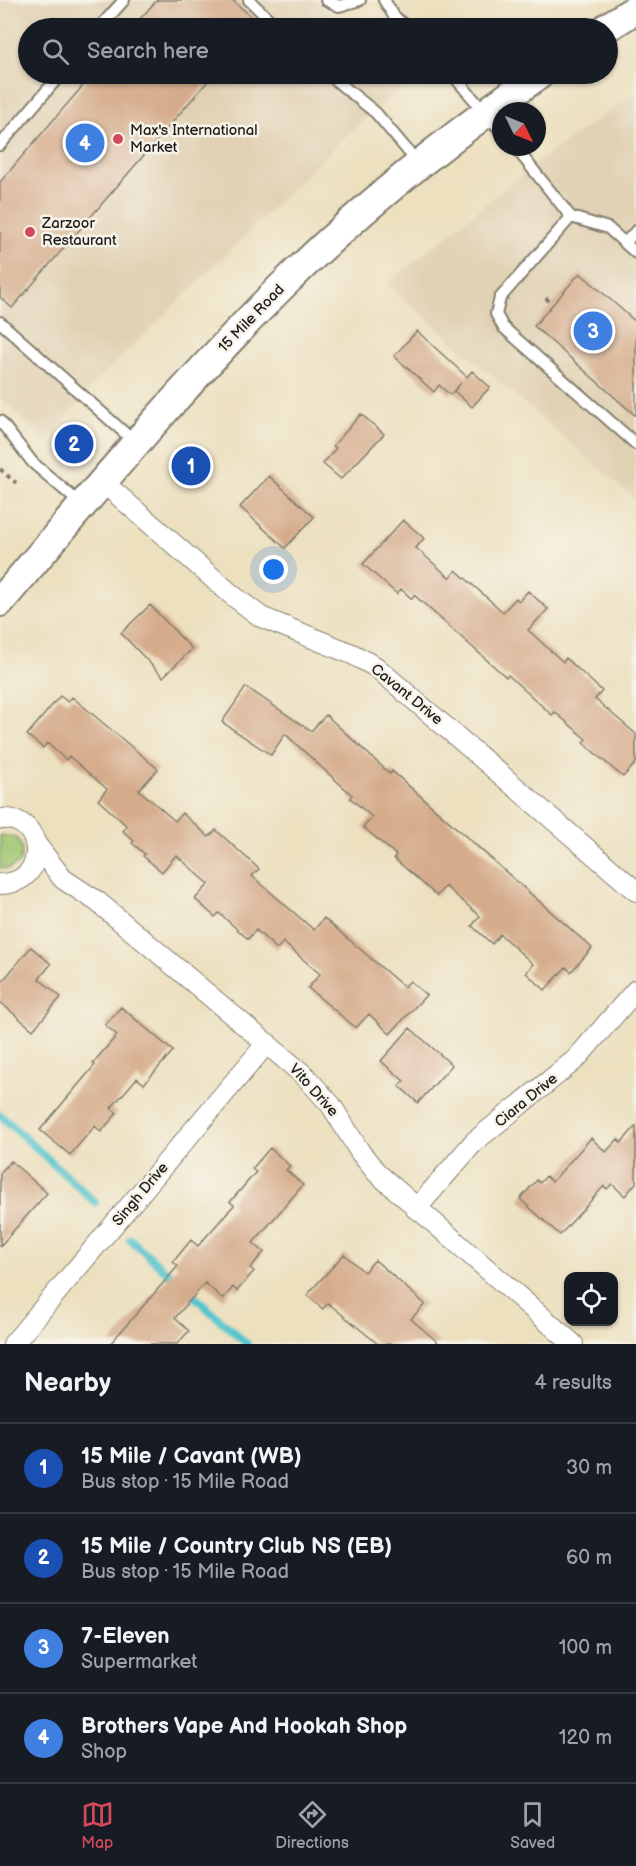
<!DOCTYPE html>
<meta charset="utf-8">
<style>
body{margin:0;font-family:"Balsamiq Sans",sans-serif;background:#20242c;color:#f1f3f6}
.controls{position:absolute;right:18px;bottom:18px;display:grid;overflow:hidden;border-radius:12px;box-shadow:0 2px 4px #0004}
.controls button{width:54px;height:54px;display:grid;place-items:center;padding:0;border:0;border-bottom:2px solid #363941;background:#171b24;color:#f1f3f6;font:30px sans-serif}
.compass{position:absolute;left:492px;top:102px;width:54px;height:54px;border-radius:50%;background:#171b24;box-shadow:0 2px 4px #0004;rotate:133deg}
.you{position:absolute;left:274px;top:570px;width:21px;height:21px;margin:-15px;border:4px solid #fff;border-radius:50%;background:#1a73e8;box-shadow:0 0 0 9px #1a73e833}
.badge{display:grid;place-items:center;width:39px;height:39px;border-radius:50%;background:#d1495b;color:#fff;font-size:20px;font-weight:700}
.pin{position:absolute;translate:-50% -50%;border:3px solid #fff;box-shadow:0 2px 6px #0006}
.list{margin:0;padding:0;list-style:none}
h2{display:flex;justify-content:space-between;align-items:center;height:78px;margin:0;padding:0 24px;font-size:26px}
h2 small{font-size:20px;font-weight:400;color:#9ea1a6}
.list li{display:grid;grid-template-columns:39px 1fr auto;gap:18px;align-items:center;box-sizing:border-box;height:90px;padding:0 24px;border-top:2px solid #363941}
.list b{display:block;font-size:22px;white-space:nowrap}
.list p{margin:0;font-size:20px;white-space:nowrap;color:#9ea1a6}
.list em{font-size:20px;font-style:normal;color:#9ea1a6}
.icon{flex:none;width:33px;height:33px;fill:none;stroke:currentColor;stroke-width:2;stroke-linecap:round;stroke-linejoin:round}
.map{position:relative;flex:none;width:636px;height:1344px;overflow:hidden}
.search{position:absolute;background:#171b24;box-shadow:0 2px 4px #0004;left:18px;right:18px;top:18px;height:66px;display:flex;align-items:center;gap:15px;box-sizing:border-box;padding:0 21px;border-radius:33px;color:#9ea1a6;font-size:22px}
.sheet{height:438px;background:#171b24}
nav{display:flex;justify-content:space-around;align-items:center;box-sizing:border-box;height:84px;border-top:2px solid #363941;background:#171b24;font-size:16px;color:#9ea1a6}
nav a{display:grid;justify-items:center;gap:3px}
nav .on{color:#d1495b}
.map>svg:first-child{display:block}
</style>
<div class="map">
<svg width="636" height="1344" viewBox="0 0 636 1344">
<rect width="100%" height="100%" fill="#f7f3e8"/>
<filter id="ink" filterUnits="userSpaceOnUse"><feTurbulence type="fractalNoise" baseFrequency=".0167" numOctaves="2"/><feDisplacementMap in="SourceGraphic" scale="12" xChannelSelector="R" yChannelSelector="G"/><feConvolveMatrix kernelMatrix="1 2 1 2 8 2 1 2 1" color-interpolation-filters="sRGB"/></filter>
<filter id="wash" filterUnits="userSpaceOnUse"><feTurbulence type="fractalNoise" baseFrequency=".008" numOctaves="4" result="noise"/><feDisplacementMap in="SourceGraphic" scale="24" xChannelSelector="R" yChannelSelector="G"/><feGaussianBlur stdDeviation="1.35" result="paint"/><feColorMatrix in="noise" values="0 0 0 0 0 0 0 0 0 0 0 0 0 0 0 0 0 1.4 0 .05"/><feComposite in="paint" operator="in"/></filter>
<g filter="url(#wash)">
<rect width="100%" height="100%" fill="#ece0bf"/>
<!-- built -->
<path fill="#e1d1b4" d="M0 0H315L346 28H28V74H395L406 83 359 123 96 382 46 441 0 397Z
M636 93V500L387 284 549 153Z"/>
<!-- green -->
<path fill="#a0c772" stroke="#5e7247" stroke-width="1.5" d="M0 835 15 837C23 845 24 854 18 864L8 869 0 868Z"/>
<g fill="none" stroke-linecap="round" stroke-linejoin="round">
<!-- stream -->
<path stroke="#57c5cd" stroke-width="8" d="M0 1115 95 1202
M130 1239 178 1282
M187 1290 247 1344"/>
</g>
<g id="blocks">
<!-- building -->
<path fill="#d5ac8b" d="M157 0H232L265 28H132Z
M93 74H214L12 308 0 297V182Z
M580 273 636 322V416L534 326Z
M417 331 467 377 472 371 490 387 472 407 454 391 461 383 450 395 439 385 434 392 394 356Z
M361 414 384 434 341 479 323 464 336 448 333 446Z
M269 476 314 517 285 548 240 507Z
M403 520 424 538 416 548 450 578 456 570 503 612 516 598 519 601 528 591 548 609 528 630 563 662 566 658 602 691 595 699 636 734V763L623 777 583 743 586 739 555 712 552 715 508 675 506 677 414 595 412 599 401 589 397 594 363 564Z
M150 605 192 649 163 677 121 633Z
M246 687 311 731 326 715 390 774 392 771 592 948 571 972 566 967 545 990 526 973 533 964 500 934 492 944 472 926 480 916 445 886 437 896 394 858 396 855 363 827 372 817 350 798 352 795 285 734 271 755 222 722Z
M60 696 68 702 72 697 158 769 139 790 175 821 182 813 209 837 216 830 259 869 252 876 314 930 324 918 404 987 410 981 426 995 390 1034 369 1014 356 1028 308 988 320 974 283 942 277 949 256 930 248 939 219 913 215 917 195 899 209 884 176 855 162 872 143 856 145 854 132 843 134 841 123 831 127 826 98 800 107 789 69 756 66 760 47 743 43 748 27 735Z
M31 947 51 964 39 979 61 997 33 1030 0 1002V984Z
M121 1007 173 1051 144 1084 137 1078 111 1108 117 1113 101 1132 95 1126 70 1155 40 1130 95 1065 93 1063 117 1035 105 1025Z
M410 1028 452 1065 418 1103 399 1086 404 1081 381 1061Z
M636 1126V1183L625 1196 612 1184 607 1189 604 1186 560 1235 520 1199 537 1180 540 1183 546 1176 552 1182 591 1138 606 1152 618 1139 621 1143Z
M270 1148 290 1166 286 1170 303 1185 253 1243 264 1252 250 1268 254 1271 237 1291 233 1287 223 1299 205 1283 175 1318 189 1331 177 1344H110L178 1266 173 1262 191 1240 198 1246 234 1205 230 1202 256 1172 252 1169Z
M11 1161 47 1193 0 1246V1173Z
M344 1254 364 1272 375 1260 425 1304 411 1319 440 1344H378L328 1303 323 1309 307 1295Z"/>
</g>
</g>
<g filter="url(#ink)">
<use href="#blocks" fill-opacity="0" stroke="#847e6e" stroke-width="1.5"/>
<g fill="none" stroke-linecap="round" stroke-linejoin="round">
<defs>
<path id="lane" d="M249 0 278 28
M326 0 339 6 360 0
M384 0 394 16 407 28
M99 28 124 0
M328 74 376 113 418 163
M452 74 501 131
M0 145 61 74
M515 147 571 217 608 228 636 253
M571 217 500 298 496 314 503 327 636 444
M625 243 636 231
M0 322 136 443
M0 421 33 463 82 505"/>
<path id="street" d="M103 482 232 595 261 617 352 654 376 667 636 891
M0 819C46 815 50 884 0 884
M36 844 63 879 98 902 305 1076 331 1105 360 1152 377 1173 573 1344
M416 1209 474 1142 576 1059 636 990
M13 1344 267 1043"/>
<path id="secondary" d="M606 28 636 9
M0 602C91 495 181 387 281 287 360 209 448 138 540 74"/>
</defs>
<!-- lane casing -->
<use href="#lane" stroke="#847e6e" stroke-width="14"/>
<!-- street casing -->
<use href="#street" stroke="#847e6e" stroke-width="22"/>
<!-- secondary casing -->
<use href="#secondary" stroke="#847e6e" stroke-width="32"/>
<!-- path -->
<path stroke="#847e6e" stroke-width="4" stroke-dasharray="4.5 4.5" stroke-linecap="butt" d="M194 96 196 98
M546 298 553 305
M0 469 16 483"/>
<!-- lane -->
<use href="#lane" stroke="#fff" stroke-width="10"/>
<!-- street -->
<use href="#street" stroke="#fff" stroke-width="20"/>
<!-- secondary -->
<use href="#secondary" stroke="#fff" stroke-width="28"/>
</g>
</g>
<!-- markers -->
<g fill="#d1495b" stroke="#f7f3e8" stroke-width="2">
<circle cx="118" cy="139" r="6"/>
<circle cx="30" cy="232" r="6"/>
</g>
<g text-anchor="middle" stroke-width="5" stroke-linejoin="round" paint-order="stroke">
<!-- poi labels -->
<g font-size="15" fill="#1c1c1c" stroke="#f7f3e8" text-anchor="start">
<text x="130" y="135">Max's International<tspan x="130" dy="17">Market</tspan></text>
<text x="42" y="228">Zarzoor<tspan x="42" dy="17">Restaurant</tspan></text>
</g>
<!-- street labels -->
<g font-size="15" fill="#1c1c1c" stroke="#f7f3e8">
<text transform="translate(251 318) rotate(-46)" y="5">15 Mile Road</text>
<text transform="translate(407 694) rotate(39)" y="5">Cavant Drive</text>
<text transform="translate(314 1090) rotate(48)" y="5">Vito Drive</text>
<text transform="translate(526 1100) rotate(-39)" y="5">Ciara Drive</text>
<text transform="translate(140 1194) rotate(-50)" y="5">Singh Drive</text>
</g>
</g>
</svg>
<div class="controls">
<button><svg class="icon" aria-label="locate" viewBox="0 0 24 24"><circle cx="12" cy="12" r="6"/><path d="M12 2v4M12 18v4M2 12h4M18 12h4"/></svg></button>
</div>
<svg class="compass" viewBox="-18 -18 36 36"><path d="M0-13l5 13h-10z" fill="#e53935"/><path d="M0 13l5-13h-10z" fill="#9ea1a6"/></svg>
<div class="you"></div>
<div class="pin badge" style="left:191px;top:466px;background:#1a4fb4">1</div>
<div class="pin badge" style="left:74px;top:444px;background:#1a4fb4">2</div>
<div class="pin badge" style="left:593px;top:331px;background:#3f7fe0">3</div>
<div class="pin badge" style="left:85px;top:143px;background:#3f7fe0">4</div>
<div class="search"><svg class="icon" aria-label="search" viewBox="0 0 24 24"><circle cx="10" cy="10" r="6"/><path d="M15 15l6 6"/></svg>Search here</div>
</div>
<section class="sheet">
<h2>Nearby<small>4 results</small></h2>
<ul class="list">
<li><span class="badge" style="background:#1a4fb4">1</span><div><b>15 Mile / Cavant (WB)</b><p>Bus stop · 15 Mile Road</p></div><em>30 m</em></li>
<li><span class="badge" style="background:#1a4fb4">2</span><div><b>15 Mile / Country Club NS (EB)</b><p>Bus stop · 15 Mile Road</p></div><em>60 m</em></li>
<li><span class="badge" style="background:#3f7fe0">3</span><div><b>7-Eleven</b><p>Supermarket</p></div><em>100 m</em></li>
<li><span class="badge" style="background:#3f7fe0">4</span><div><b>Brothers Vape And Hookah Shop</b><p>Shop</p></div><em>120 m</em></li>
</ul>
</section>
<nav>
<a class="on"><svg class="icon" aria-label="map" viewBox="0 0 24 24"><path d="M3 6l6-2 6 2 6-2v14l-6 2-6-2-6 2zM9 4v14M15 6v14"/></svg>Map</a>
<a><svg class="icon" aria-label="directions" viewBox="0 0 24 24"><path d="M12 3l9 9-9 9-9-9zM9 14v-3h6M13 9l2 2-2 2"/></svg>Directions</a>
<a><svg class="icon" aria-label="saved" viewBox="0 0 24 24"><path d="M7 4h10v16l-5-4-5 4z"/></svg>Saved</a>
</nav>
